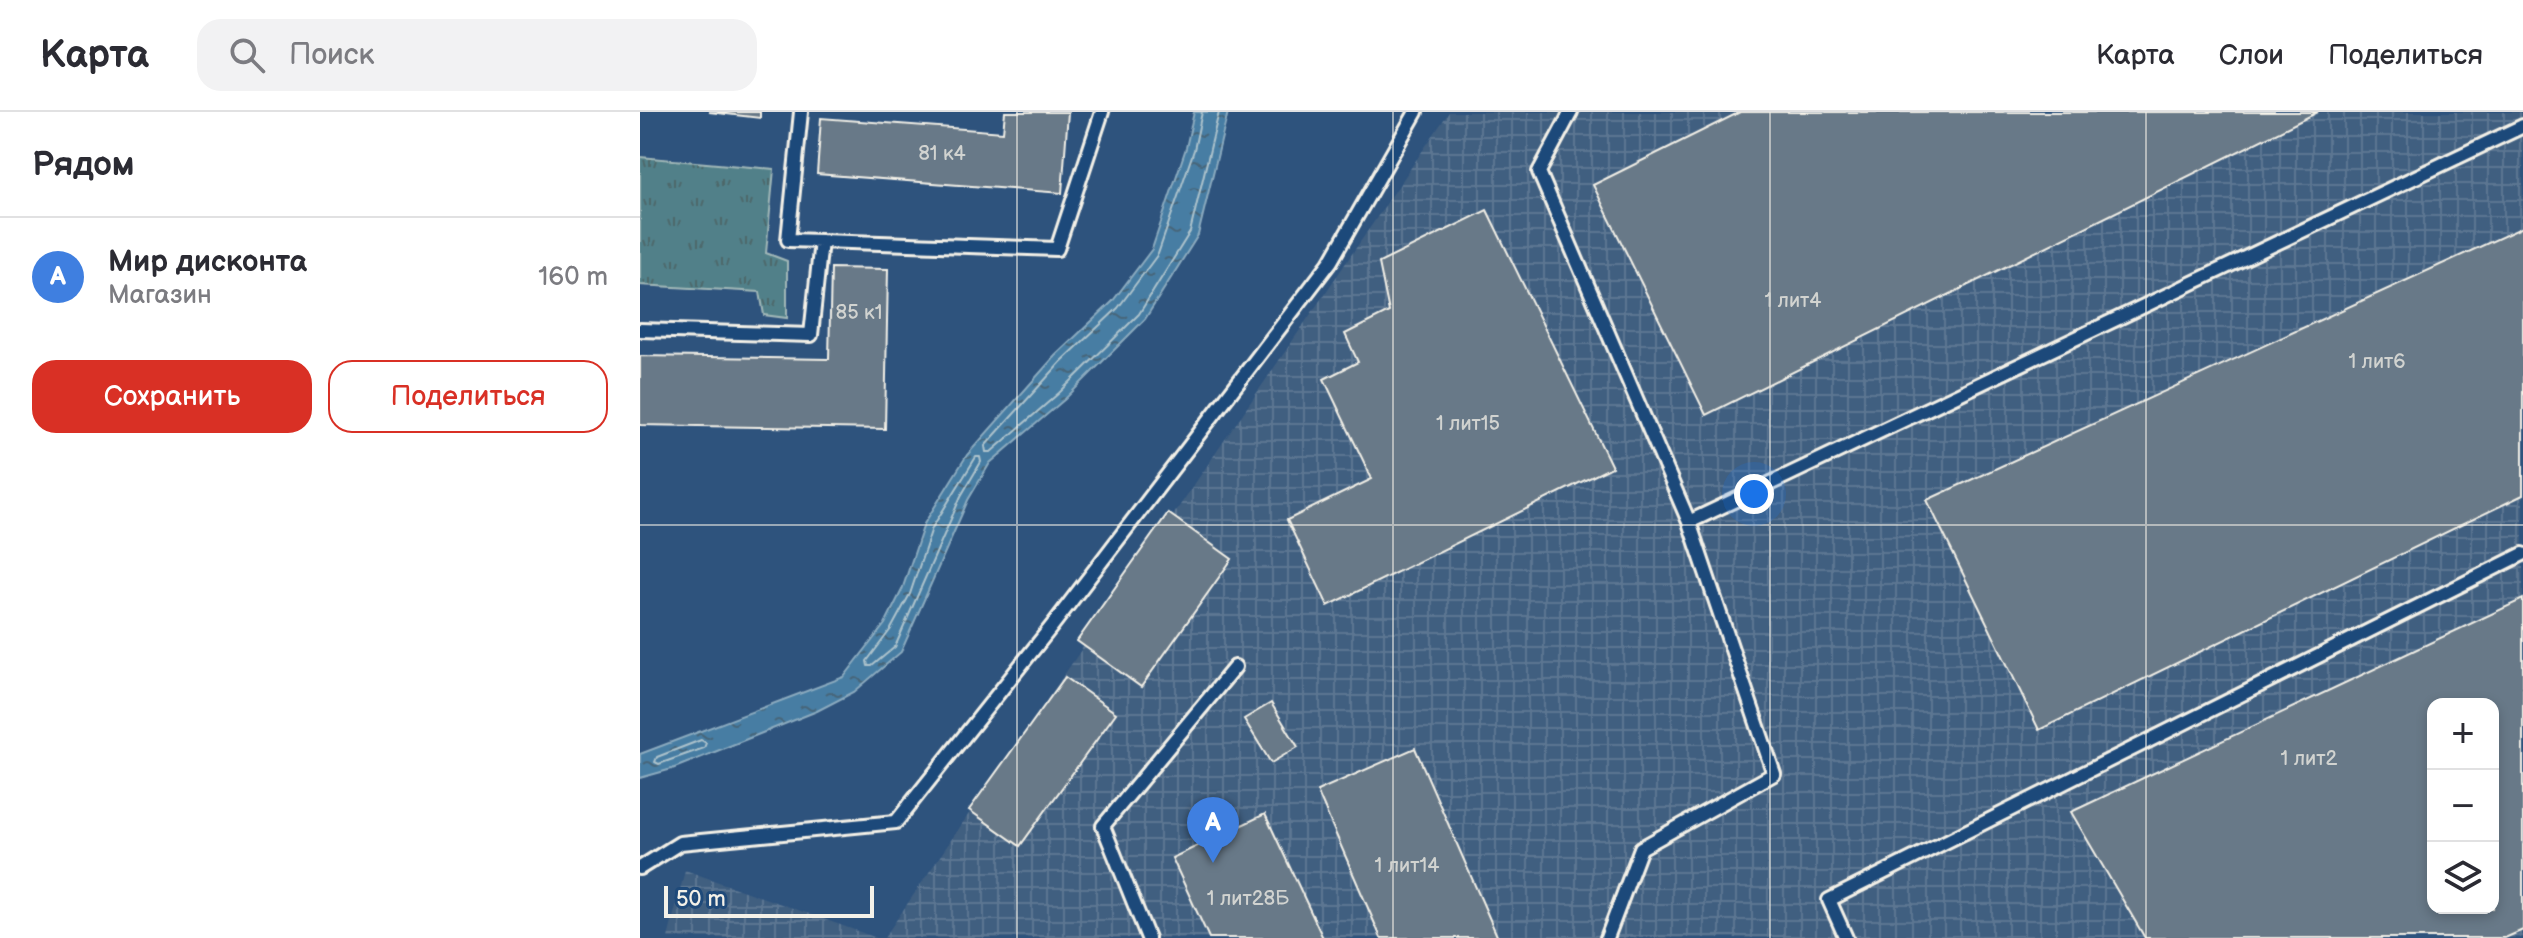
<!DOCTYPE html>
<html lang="ru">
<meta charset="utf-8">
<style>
body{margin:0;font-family:"Balsamiq Sans",sans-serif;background:#f2f2f3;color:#2b2b33}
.controls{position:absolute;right:24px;bottom:24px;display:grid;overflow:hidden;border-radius:16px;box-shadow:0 4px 12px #0003}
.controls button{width:72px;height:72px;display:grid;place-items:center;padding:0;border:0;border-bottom:2px solid #e1e1e2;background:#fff;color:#2b2b33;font:40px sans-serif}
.scale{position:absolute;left:24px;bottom:20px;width:210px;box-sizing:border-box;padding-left:8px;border:4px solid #f4f1e8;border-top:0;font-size:22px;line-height:28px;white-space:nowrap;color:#f4f1e8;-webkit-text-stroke:6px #1f4a7a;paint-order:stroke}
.you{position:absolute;left:1114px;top:382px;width:28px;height:28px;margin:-20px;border:6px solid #fff;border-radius:50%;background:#1a73e8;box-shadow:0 0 0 12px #1a73e833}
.badge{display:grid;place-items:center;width:52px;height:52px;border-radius:50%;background:#d93025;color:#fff;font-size:26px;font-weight:700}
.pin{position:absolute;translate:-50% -66px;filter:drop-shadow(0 2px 4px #0008)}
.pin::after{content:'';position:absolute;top:42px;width:28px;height:24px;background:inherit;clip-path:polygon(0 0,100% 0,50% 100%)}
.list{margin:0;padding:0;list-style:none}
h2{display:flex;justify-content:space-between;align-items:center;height:104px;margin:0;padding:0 32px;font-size:34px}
h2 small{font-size:26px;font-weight:400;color:#7c7c81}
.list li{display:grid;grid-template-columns:52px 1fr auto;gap:24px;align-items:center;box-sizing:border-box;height:120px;padding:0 32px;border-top:2px solid #e1e1e2}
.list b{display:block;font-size:30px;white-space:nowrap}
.list p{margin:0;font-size:26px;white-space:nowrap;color:#7c7c81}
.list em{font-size:26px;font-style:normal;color:#7c7c81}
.actions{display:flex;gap:16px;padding:24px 32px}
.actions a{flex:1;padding:18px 0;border:2px solid #d93025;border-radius:24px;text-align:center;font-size:28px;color:#d93025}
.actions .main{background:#d93025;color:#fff}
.icon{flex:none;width:44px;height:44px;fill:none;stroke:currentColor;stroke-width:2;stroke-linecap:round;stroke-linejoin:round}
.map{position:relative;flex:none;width:1883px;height:826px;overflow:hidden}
header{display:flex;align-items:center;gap:48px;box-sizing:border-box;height:112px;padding:0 40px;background:#fff;border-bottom:2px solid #e1e1e2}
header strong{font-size:38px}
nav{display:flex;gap:44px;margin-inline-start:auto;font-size:28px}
.search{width:560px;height:72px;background:#f2f2f3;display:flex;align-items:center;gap:20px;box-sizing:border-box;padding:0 28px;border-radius:24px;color:#7c7c81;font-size:30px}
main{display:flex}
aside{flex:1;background:#fff}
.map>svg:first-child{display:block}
</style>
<header>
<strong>Карта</strong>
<div class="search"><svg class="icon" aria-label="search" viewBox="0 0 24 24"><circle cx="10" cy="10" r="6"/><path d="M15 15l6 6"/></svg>Поиск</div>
<nav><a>Карта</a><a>Слои</a><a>Поделиться</a></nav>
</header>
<main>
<aside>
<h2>Рядом<small></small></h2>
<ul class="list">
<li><span class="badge" style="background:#3f7fe0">A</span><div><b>Мир дисконта</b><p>Магазин</p></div><em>160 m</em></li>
</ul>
<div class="actions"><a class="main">Сохранить</a><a>Поделиться</a></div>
</aside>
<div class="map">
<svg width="1883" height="826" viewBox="0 0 1883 826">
<defs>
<pattern id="industrial-grid" width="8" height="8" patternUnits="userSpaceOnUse" patternTransform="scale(2)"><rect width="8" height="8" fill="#3f5e80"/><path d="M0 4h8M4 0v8" fill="none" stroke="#5b7692"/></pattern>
<pattern id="park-tufts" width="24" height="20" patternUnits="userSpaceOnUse" patternTransform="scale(2)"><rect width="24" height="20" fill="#518089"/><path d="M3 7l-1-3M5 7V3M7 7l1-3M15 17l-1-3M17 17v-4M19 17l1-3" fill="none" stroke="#4d676b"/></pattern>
<pattern id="water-ripples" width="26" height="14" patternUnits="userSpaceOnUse" patternTransform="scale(2)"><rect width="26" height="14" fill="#467da3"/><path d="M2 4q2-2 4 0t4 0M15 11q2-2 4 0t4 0" fill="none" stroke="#476579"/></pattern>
</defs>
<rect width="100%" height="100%" fill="#2e537d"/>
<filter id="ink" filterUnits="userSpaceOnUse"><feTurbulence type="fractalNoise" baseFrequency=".0125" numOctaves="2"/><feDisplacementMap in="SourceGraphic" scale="16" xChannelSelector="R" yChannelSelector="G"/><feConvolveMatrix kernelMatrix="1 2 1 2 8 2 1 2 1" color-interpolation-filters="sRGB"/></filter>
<g filter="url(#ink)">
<!-- industrial -->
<path fill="url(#industrial-grid)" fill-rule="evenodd" d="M809 0H1883V826H244ZM1793 592H1853V796H1793Z
M45 758 237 826H28Z"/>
<!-- park -->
<path fill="url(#park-tufts)" stroke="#a2b8b8" stroke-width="2" d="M0 45 134 57 126 141 147 149V206L124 203 120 180 0 173Z"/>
<!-- water -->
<path fill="url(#water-ripples)" stroke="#8cabbf" stroke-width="2" d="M554 0H588L558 123 505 207 425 287 350 351 328 388 261 540 214 580 177 599 32 657 0 666V642L204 565 245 512 262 478 284 412 327 343 415 244 472 190 512 137 546 36Z"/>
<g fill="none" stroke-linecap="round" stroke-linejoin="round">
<!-- shore -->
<path stroke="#aec3cc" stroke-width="2" d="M562 0 554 38 518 142 478 196 421 250 345 334 346 340H351L419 281 499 202 550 120 579 0
M336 345H340L341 350 321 384 255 535 232 554H228L227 549 251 517 270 482 292 416Z
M61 628 66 631 64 636 19 652 15 650 17 645Z"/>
</g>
<!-- building -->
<path fill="#687988" stroke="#f4f1e8" stroke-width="2" fill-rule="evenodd" d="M69 0H120V6Z
M365 0H428L422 81 177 62 181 6 363 20Z
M1100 0H1678L1066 303 953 73Z
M847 98 972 355 688 494 647 408 732 367 684 267 718 250 705 222 749 200 739 151Z
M1883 115V383L1399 618 1287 388Z
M191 156 248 157 245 317 0 313V244L189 247Z
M528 401 592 447 501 575 437 529Z
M1883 487V818L1865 826H1505L1431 700ZM1793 592H1853V796H1793Z
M425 565 476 601 380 734 329 698Z
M631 591 658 635 631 651 604 607Z
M775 636 858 826H741L677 679Z
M625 702 683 826H569L532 746Z"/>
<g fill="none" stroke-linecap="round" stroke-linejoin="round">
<defs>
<path id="lane" d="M931 0 899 60 1049 410
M181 129 417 137 462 0
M0 218 171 223 181 129 148 128 161 0
M0 756 40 731 256 710 412 514 691 149 776 0
M508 826 463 714 595 555
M967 826 1001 736 1134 662 1049 410 1883 14
M1206 826 1189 788 1883 442"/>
</defs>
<!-- lane casing -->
<use href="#lane" stroke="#f4f1e8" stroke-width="18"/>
<!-- lane -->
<use href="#lane" stroke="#1f4a7a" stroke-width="12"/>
</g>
</g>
<!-- grid -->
<path fill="none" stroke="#f4f1e8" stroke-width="2" stroke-opacity="0.55" d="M377 0V826M753 0V826M1130 0V826M1506 0V826M0 413H1883"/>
<g text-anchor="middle" stroke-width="6" stroke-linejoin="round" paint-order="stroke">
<!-- number labels -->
<g font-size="20" fill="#d1d3d0">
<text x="302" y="48">81 к4</text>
<text x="1153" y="195">1 лит4</text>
<text x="219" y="207">85 к1</text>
<text x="1737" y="256">1 лит6</text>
<text x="828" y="318">1 лит15</text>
<text x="1669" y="653">1 лит2</text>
<text x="767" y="760">1 лит14</text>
<text x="608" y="793">1 лит28Б</text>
</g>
</g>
</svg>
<div class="controls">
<button>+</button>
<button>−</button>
<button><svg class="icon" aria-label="layers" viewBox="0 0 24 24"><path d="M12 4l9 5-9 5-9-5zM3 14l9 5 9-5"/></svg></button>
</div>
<div class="scale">50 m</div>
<div class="you"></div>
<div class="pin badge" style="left:573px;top:751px;background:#3f7fe0">A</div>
</div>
</main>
